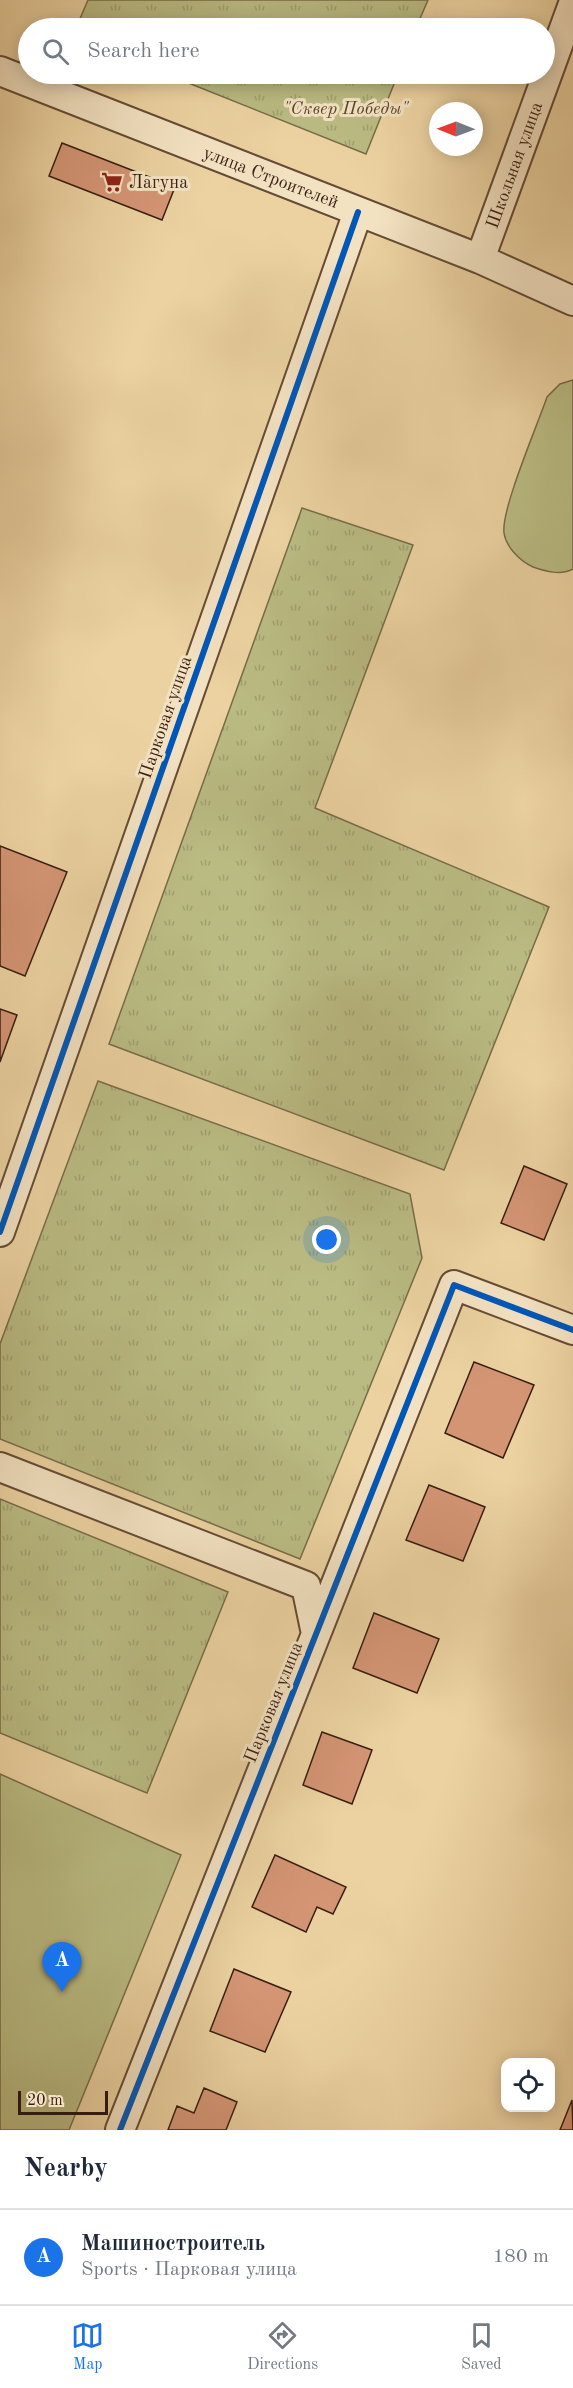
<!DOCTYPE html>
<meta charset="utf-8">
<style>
body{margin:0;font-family:"Old Standard TT",serif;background:#f2f2f3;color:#1f2937}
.controls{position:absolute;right:18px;bottom:18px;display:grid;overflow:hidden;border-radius:12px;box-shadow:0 3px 15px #0003}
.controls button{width:54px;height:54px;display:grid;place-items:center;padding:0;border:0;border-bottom:2px solid #e0e1e3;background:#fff;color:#1f2937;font:30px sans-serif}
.compass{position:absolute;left:429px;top:102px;width:54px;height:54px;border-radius:50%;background:#fff;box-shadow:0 3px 15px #0003;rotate:271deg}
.scale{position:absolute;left:18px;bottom:15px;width:90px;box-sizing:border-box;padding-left:6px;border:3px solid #381e12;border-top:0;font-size:16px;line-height:21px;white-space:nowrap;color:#381e12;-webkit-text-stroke:4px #f3e2c2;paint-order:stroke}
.you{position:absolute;left:327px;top:1240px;width:21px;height:21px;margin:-15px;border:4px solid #fff;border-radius:50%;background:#1a73e8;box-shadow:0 0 0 9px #1a73e833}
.badge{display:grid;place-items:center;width:39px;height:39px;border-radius:50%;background:#1a73e8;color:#fff;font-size:20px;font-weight:700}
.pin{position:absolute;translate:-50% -50px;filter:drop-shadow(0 2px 3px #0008)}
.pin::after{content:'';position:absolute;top:32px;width:21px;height:18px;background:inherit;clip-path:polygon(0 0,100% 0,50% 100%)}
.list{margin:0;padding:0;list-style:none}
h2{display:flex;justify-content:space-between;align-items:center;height:78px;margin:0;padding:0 24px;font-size:26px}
h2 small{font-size:20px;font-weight:400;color:#747a83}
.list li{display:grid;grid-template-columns:39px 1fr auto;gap:18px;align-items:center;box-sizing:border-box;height:96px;padding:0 24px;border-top:2px solid #e0e1e3}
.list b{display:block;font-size:22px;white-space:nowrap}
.list p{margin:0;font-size:20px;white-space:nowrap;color:#747a83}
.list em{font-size:20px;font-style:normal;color:#747a83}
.icon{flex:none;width:33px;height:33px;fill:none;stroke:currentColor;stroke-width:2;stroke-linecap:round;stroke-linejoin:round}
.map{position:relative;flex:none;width:573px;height:2130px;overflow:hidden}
.search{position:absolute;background:#fff;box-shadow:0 3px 15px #0003;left:18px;right:18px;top:18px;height:66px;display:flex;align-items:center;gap:15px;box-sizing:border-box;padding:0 21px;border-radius:33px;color:#747a83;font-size:22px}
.sheet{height:174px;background:#fff}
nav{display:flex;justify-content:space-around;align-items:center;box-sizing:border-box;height:84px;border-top:2px solid #e0e1e3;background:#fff;font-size:16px;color:#747a83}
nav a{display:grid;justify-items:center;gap:3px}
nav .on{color:#1a73e8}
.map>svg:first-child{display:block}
</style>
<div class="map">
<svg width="573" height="2130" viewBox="0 0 573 2130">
<defs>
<pattern id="grass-tufts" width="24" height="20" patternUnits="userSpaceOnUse" patternTransform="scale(1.5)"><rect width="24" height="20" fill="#babb83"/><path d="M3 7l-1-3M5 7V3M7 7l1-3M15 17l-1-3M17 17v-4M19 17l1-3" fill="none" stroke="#a1a070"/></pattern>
</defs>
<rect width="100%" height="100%" fill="#ecd2a1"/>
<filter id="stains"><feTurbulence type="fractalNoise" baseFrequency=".00333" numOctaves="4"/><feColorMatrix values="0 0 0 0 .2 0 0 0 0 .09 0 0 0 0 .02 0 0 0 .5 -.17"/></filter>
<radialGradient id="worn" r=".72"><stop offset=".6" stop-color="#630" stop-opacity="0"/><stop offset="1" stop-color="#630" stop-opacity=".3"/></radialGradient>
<!-- grass -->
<path fill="url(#grass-tufts)" stroke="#796c4a" stroke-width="1.5" d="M88 0H428L416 28H76Z
M166 74H398L366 154Z
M302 508 413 545 315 808 549 907 444 1170 109 1044Z
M98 1081 410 1194 422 1258 300 1559 0 1439V1344Z
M0 1499 228 1592 147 1793 0 1733Z"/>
<!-- garden -->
<path fill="#babb83" stroke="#796c4a" stroke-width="1.5" d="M573 380V569C561 576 545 571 533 567 520 561 506 547 504 533 501 509 538 424 547 397L560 384Z
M0 1774 181 1855 69 2130H0Z"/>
<!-- building -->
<path fill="#d49575" stroke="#381e12" stroke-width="1.5" d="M62 143 175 187 162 220 49 176Z
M0 846 67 872 25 976 0 966Z
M0 1009 17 1015 0 1062Z
M524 1166 567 1184 544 1240 501 1223Z
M474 1362 534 1385 503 1458 445 1433Z
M429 1485 485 1507 463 1561 406 1540Z
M374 1613 439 1639 417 1693 353 1668Z
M322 1732 372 1750 352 1804 303 1785Z
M275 1855 346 1887 333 1914 317 1907 306 1932 252 1907Z
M234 1969 291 1992 265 2052 210 2031Z
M204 2088 237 2102 226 2130H168L177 2106 194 2113Z
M572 2100 573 2130H560Z"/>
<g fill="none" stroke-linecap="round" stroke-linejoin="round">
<defs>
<path id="street" d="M0 71 480 259 573 301
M480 259 573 4
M0 1232 358 212
M0 1467 306 1586 316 1634
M120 2130 454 1285 573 1330"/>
</defs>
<!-- street casing -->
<use href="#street" stroke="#654b36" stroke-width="32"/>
<!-- street -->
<use href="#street" stroke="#f3e2c2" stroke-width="28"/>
<defs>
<path id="cycleway" d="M0 1232 358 212
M120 2130 454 1285 573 1330"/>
</defs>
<!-- cycleway casing -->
<use href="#cycleway" stroke="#f3e2c2" stroke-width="10"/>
<!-- cycleway -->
<use href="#cycleway" stroke="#0057b8" stroke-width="6"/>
</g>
<!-- icons -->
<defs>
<symbol id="supermarket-bare" viewBox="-9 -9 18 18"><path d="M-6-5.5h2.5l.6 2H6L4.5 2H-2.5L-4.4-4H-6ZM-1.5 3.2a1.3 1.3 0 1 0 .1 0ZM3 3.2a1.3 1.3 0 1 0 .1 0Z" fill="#8f2418" stroke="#f3e2c2" stroke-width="2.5" paint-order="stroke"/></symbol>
</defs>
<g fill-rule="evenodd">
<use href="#supermarket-bare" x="97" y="167" width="30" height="30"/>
</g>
<g text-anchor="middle" stroke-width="6" stroke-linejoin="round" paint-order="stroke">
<!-- park labels -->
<g font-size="18" font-style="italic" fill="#58452e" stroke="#f3e2c2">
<text x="346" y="114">"Сквер Победы"</text>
</g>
<!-- street labels -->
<g font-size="18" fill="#381e12" stroke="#f3e2c2">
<text transform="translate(514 165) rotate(-70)" y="6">Школьная улица</text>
<text transform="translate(271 177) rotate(21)" y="6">улица Строителей</text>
<text transform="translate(165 717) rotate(-71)" y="6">Парковая улица</text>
<text transform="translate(273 1702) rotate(-68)" y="6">Парковая улица</text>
</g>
<!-- poi labels -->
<g font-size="18" fill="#381e12" stroke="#f3e2c2" text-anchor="start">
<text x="129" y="188">Лагуна</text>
</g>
</g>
<rect width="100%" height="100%" filter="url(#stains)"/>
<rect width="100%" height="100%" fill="url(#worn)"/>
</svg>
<div class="controls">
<button><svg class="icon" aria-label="locate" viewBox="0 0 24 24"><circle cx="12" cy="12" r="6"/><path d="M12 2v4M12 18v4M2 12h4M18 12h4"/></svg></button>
</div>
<svg class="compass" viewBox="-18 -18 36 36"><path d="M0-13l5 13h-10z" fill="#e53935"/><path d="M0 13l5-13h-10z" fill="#747a83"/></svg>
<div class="scale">20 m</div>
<div class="you"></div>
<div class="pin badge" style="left:62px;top:1992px">A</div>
<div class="search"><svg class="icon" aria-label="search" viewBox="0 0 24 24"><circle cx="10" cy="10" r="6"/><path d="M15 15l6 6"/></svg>Search here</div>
</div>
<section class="sheet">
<h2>Nearby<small></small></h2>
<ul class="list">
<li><span class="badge">A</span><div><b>Машиностроитель</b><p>Sports · Парковая улица</p></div><em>180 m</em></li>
</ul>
</section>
<nav>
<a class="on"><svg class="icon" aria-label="map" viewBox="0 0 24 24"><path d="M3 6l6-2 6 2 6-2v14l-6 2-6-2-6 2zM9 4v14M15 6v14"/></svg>Map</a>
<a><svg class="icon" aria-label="directions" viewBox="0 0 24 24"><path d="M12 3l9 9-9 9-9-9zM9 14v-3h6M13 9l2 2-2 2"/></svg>Directions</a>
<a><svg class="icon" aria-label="saved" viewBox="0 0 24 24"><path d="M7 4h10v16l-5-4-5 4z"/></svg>Saved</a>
</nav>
